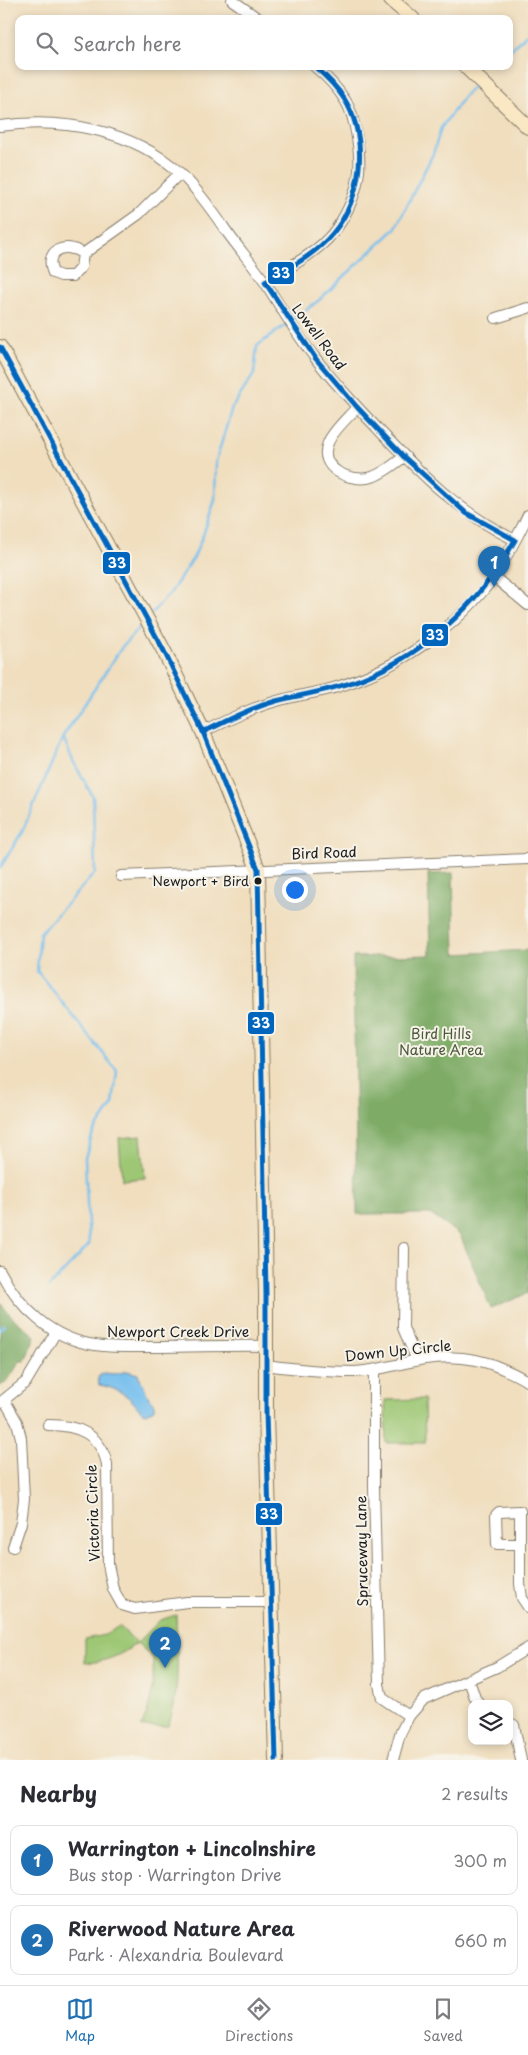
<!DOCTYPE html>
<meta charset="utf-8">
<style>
body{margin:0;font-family:"Playpen Sans",sans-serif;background:#f2f2f3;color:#2b2b33}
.controls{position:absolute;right:15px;bottom:15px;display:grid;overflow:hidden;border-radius:10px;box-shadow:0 2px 8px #0003}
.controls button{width:45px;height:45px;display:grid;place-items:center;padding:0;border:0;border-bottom:1px solid #e1e1e2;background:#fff;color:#2b2b33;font:25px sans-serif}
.you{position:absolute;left:294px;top:889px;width:18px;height:18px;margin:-12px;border:4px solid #fff;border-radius:50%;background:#1a73e8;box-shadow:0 0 0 8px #1a73e833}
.badge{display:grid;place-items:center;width:32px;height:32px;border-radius:50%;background:#1f6fb2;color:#fff;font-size:16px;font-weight:700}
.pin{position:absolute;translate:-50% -41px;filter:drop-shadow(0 1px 2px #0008)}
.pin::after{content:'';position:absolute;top:26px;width:18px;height:15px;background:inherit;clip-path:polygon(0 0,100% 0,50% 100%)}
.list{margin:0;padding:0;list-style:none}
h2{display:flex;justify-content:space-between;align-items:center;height:65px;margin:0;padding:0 20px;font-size:21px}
h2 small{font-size:16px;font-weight:400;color:#7c7c81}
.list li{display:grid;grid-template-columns:32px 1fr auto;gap:15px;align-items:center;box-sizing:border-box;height:70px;margin:0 10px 10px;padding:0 10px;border:1px solid #e1e1e2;border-radius:10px}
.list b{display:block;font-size:19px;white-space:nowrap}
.list p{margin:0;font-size:16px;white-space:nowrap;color:#7c7c81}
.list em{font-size:16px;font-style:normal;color:#7c7c81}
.icon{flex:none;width:28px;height:28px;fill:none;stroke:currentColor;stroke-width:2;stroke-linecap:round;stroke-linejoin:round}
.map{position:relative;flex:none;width:528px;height:1760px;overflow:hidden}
.search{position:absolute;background:#fff;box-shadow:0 2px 8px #0003;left:15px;right:15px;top:15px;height:55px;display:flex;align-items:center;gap:12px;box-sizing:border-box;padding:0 18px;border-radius:10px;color:#7c7c81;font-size:19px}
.sheet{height:225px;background:#fff}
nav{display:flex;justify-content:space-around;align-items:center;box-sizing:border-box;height:70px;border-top:1px solid #e1e1e2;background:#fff;font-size:14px;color:#7c7c81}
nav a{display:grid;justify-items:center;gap:2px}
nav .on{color:#1f6fb2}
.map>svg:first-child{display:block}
</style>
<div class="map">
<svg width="528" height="1760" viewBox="0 0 528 1760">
<rect width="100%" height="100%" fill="#f7f3e8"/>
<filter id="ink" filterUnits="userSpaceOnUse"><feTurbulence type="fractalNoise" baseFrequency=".02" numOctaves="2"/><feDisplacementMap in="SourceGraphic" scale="10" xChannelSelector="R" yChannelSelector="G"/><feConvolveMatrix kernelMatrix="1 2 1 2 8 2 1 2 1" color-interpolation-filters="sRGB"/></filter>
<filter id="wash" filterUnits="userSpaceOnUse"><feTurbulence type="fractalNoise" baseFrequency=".0096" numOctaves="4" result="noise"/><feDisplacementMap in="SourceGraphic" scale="20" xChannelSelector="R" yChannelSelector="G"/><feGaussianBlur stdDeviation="1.12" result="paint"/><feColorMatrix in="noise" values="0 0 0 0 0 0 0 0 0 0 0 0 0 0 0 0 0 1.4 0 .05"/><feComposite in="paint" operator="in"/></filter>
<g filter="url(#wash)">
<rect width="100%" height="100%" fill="#f0debe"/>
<!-- green -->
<path fill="#9dc774" stroke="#5c7248" d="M141 1136 145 1178 122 1180 119 1138Z
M424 1399 425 1443H386L385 1400Z
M176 1615C177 1653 181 1691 168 1726L141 1727C152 1704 154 1684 153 1658L137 1643C120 1656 106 1662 85 1663V1639L105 1635 119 1626 137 1643 160 1620Z"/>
<!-- forest -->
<path fill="#7eac66" stroke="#4d6441" d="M453 873 455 954 528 950V1293L491 1309 460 1235 430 1214H357L353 957 430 955 428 874Z
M0 1303 14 1319 35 1336 25 1361H20L7 1382 0 1386Z"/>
<!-- water -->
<path fill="#76bfee" stroke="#496e85" d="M127 1371 138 1374 149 1398 154 1404V1409L147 1413C139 1412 138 1406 132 1401 124 1392 111 1387 99 1385L98 1377 103 1373 116 1374Z"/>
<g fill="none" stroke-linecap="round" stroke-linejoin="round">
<!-- stream -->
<path stroke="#76bfee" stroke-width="2.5" d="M509 51 528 33
M292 320 318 301 395 229 433 154 441 128 465 95 475 85
M151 614 171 592 194 557 203 535 215 500 216 461 232 408 254 374 257 346 288 323
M0 868 22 832 63 737 122 647 144 622
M49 1287 89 1245 85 1158 93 1133 113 1104 117 1071 37 971 40 933 95 873 93 797 73 761 63 737
M0 1329 4 1325"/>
</g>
</g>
<g filter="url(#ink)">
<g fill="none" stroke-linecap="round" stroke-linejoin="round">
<defs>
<path id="street" d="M232 0 259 19
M0 126C62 117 133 130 180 173 198 190 213 212 227 232 240 250 254 266 266 284 282 309 297 335 316 359 335 384 357 407 378 429 421 474 459 513 515 540
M83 254 81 267 73 276H61L53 273C43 250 66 241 83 254L139 214 180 173
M265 282C286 269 317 253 333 233 345 218 355 197 358 178 362 159 356 117 345 100 337 87 326 76 314 66
M496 318 528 308
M357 407C348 418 333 430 328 443 317 469 351 483 372 477 384 473 394 464 404 457
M494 577 528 605
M203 732C227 720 251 708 277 701 297 695 319 693 340 686 400 667 459 626 495 575 508 556 518 535 528 515
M121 876 528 859
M404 1248 403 1328 417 1360
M0 1271C19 1308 52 1339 95 1345 116 1348 138 1347 160 1347 195 1347 231 1345 266 1346
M266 1365C295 1369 325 1372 354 1372 375 1371 394 1365 414 1361 443 1355 474 1356 501 1368 510 1372 520 1376 528 1382
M374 1370V1488L379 1684 382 1698 409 1716
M5 1401 17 1422 21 1438 24 1499 21 1523 13 1547
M0 1403 26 1382 56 1332
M48 1425C77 1425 100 1433 107 1464L108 1564 113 1589 122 1605 135 1609 187 1602H272
M520 1544H497L496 1515 499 1512 520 1511V1584L522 1598 528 1607
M469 1680 475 1698 479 1704
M509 1723 514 1725 521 1760
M393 1760 400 1734 409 1716 424 1699 497 1667 528 1648"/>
<path id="secondary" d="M391 0 413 19
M465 66 528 127
M0 347 164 651 203 732 258 869 266 1294V1413L276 1760"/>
</defs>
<!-- street casing -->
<use href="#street" stroke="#867d6d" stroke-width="12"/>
<!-- secondary casing -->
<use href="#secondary" stroke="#867d6d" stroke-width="16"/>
<!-- street -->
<use href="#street" stroke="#fff" stroke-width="10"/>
<!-- secondary -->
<use href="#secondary" stroke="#fae7c3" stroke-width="14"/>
<defs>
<path id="bus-1" d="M0 347 164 651 203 732 258 869 266 1294V1413L276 1760
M203 732C227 720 251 708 276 701 301 695 326 691 350 683 421 659 479 605 515 540L466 513 404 457 357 407 316 359 265 282C289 268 315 255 333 233 362 198 369 140 345 100 337 87 326 76 314 66"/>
</defs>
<!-- bus-1 casing -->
<use href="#bus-1" stroke="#f7f3e8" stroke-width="9"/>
<!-- bus-1 -->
<use href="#bus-1" stroke="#0065bd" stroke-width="5"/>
</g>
</g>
<!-- markers -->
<circle fill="#1c1c1c" stroke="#f7f3e8" stroke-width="2" cx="258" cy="881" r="4.5"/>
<g text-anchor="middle" stroke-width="4" stroke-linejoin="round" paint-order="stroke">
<!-- bus labels -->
<g font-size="13" fill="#1c1c1c" stroke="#f7f3e8" text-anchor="end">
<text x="249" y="886">Newport + Bird</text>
</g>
<!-- street labels -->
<g font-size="14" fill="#1c1c1c" stroke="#f7f3e8">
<text transform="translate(319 337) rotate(53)" y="5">Lowell Road</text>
<text transform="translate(324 853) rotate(-2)" y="5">Bird Road</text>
<text x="178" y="1337">Newport Creek Drive</text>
<text transform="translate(398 1351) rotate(-6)" y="5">Down Up Circle</text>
<text transform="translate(93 1513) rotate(-92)" y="5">Victoria Circle</text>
<text transform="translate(362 1551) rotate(-91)" y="5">Spruceway Lane</text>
</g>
<!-- park labels -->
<g font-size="14" fill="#49583b" stroke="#f7f3e8">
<text x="441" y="1039">Bird Hills<tspan x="441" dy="16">Nature Area</tspan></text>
</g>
</g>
<g stroke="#f7f3e8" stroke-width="2">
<rect x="267" y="261" width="28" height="24" rx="5" fill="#0065bd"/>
<rect x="102" y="551" width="29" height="24" rx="5" fill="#0065bd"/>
<rect x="421" y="623" width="28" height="24" rx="5" fill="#0065bd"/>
<rect x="247" y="1011" width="28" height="24" rx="5" fill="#0065bd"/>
<rect x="255" y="1502" width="28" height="24" rx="5" fill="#0065bd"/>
</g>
<g font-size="14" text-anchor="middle" font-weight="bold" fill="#fff">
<text x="281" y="278">33</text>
<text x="117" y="568">33</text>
<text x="435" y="640">33</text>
<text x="261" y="1028">33</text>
<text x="269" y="1519">33</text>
</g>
</svg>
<div class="controls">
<button><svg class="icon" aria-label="layers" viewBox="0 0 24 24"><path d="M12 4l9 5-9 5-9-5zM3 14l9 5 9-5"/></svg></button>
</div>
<div class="you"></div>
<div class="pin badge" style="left:494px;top:587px">1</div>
<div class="pin badge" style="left:165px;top:1668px">2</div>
<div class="search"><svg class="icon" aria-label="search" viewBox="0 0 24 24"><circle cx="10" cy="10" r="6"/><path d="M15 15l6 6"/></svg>Search here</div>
</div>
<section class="sheet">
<h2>Nearby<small>2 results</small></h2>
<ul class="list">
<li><span class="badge">1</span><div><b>Warrington + Lincolnshire</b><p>Bus stop · Warrington Drive</p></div><em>300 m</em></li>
<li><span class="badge">2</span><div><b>Riverwood Nature Area</b><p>Park · Alexandria Boulevard</p></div><em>660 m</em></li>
</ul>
</section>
<nav>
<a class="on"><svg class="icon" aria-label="map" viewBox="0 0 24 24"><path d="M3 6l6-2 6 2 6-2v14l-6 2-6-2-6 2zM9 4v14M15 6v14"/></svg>Map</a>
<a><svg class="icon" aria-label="directions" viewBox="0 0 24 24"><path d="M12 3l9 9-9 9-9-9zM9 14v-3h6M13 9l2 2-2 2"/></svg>Directions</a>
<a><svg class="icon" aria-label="saved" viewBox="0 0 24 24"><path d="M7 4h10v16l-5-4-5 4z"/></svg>Saved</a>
</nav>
